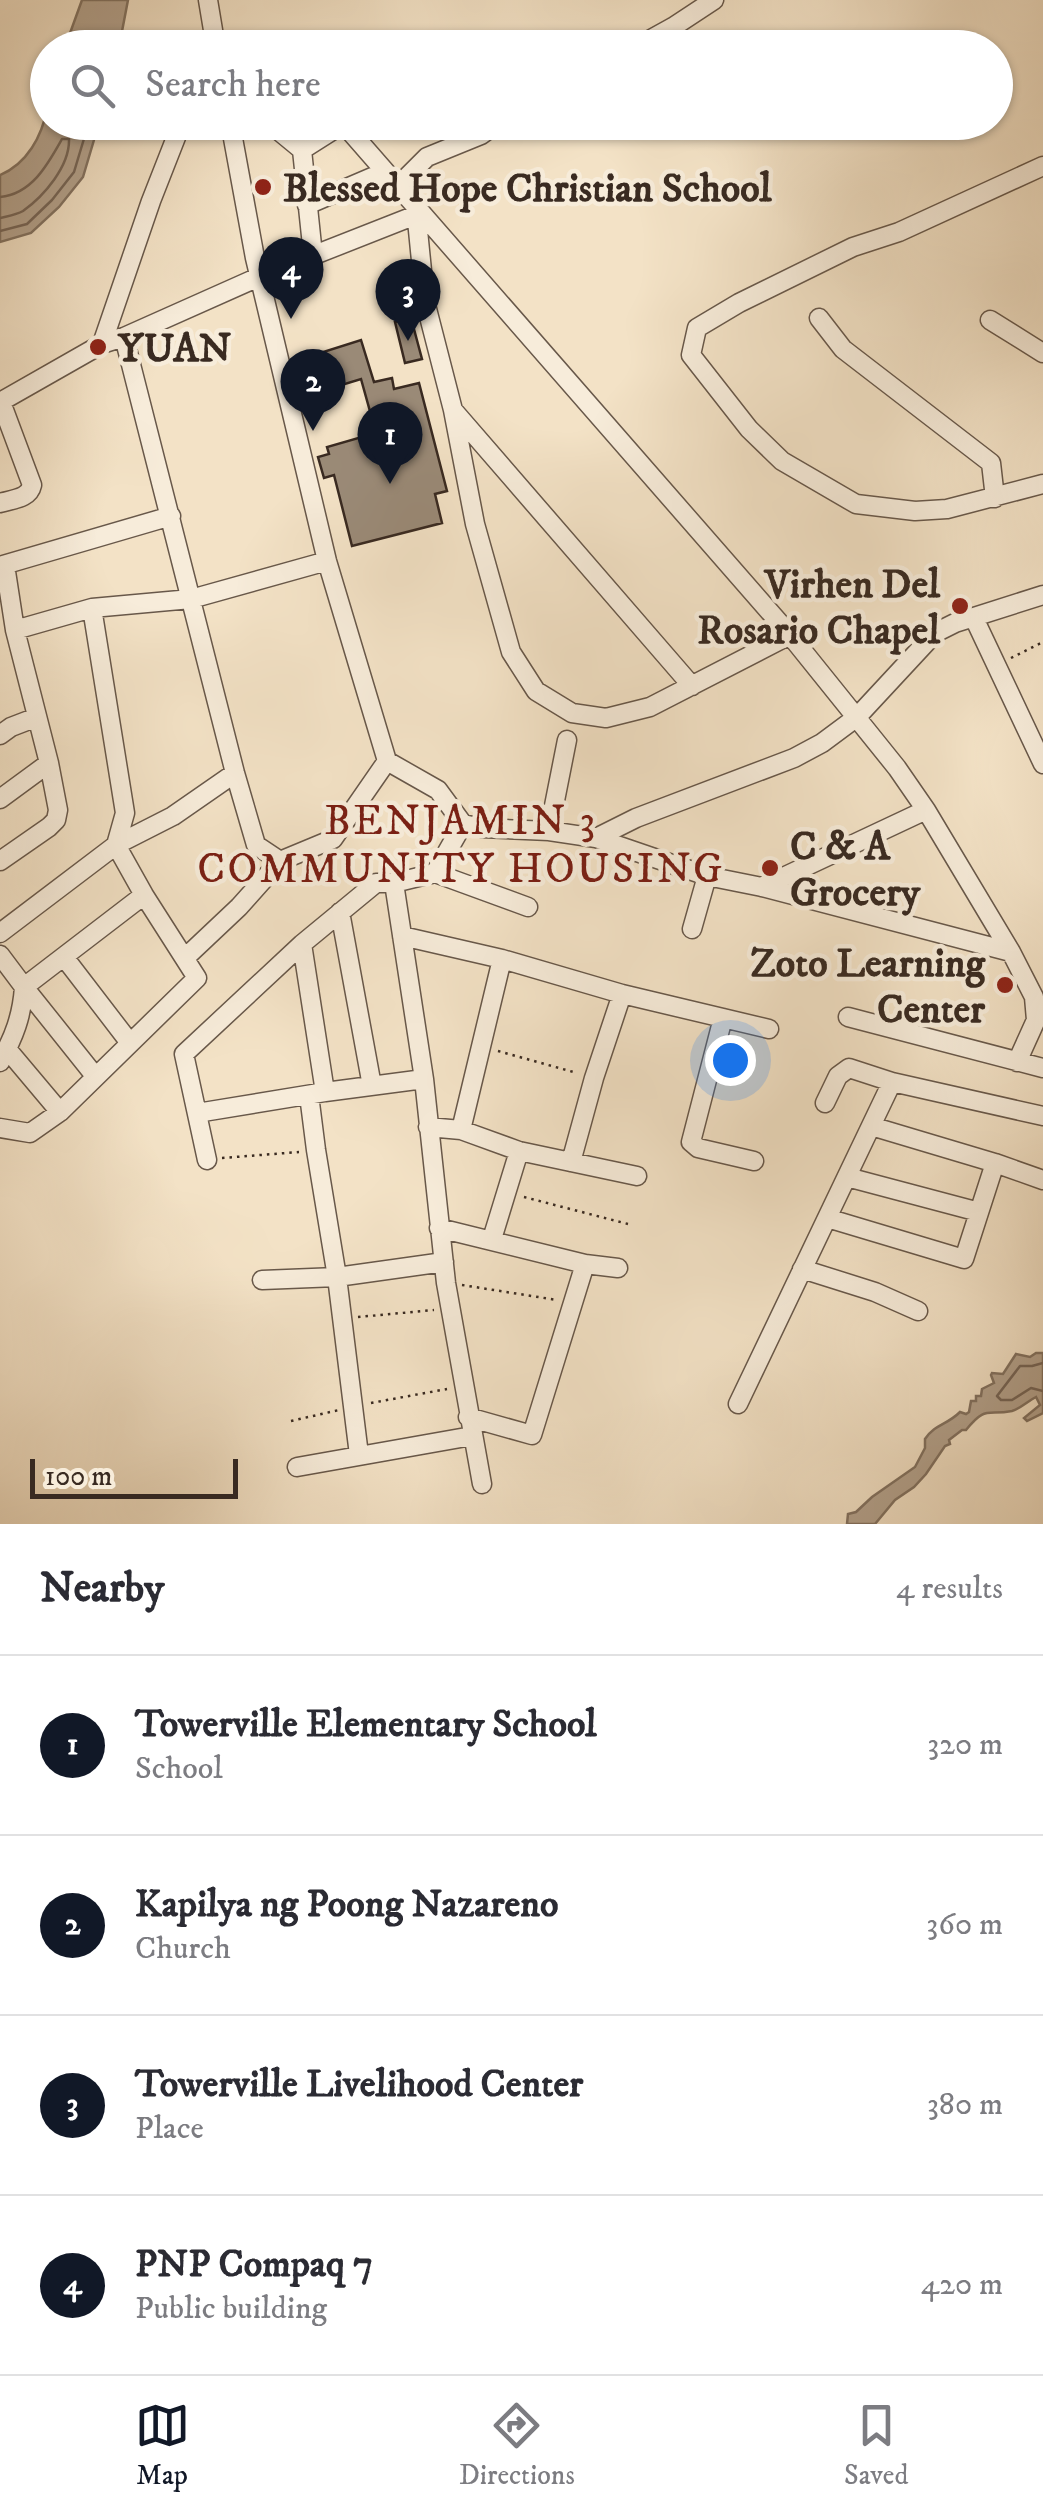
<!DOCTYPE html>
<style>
body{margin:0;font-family:"IM FELL DW Pica",serif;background:#f7f7f7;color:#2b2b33}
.scale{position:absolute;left:30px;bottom:25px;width:208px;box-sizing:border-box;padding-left:10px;border:5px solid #392a21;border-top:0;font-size:28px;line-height:35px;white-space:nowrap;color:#392a21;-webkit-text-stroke:8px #f7ecda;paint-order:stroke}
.you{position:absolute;left:730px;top:1060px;width:35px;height:35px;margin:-25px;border:8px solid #fff;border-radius:50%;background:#1a73e8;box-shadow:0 0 0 15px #1a73e833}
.badge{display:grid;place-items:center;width:65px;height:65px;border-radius:50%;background:#111827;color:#fff;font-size:32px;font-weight:700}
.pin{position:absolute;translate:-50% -82px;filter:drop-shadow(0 2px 5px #0008)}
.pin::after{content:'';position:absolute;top:52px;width:35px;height:30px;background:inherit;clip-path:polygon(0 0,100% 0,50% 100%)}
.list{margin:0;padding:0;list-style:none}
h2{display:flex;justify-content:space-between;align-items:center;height:130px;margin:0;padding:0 40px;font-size:42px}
h2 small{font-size:32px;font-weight:400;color:#7c7c81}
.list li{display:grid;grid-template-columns:65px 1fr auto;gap:30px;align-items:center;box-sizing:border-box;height:180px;padding:0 40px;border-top:2px solid #e1e1e2}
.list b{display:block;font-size:38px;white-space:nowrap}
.list p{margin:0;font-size:32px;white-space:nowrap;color:#7c7c81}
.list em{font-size:32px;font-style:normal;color:#7c7c81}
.icon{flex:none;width:55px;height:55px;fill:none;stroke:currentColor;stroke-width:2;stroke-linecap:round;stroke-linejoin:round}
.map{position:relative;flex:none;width:1043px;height:1524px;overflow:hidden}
.search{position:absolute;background:#fff;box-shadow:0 2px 8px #0004;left:30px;right:30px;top:30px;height:110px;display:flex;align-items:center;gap:25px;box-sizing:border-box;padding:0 35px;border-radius:55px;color:#7c7c81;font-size:38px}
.sheet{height:850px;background:#fff}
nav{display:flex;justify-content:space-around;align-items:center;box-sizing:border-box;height:140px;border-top:2px solid #e1e1e2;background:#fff;font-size:28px;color:#7c7c81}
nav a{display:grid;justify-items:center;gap:5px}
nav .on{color:#111827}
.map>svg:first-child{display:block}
</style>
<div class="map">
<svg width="1043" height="1524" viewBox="0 0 1043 1524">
<rect width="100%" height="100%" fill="#f3e2c6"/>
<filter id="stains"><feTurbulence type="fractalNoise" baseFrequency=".002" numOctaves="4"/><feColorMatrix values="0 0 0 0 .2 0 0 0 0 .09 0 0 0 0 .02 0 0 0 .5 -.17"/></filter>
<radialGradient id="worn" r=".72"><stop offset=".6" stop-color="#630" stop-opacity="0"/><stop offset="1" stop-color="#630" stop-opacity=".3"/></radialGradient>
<!-- water -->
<path fill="#b4a38e" stroke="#837362" stroke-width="2.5" d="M82 0H128L119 47H65Z
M47 109 48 122 99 123 83 177 59 207 31 233 0 242V175C27 164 42 136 47 109Z
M1036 1353H1043V1413L1027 1421 1024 1418 1040 1405 1036 1397C1028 1401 1020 1409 1012 1411 987 1416 986 1405 966 1430H962L949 1440 950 1444 945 1446 926 1474 914 1487 895 1500 875 1524H847L848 1514 856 1512 872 1497 915 1467 925 1448V1439C935 1424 947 1425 960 1412L966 1414 969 1412 971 1401H976V1396H981L982 1389 994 1383 991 1375 992 1373 1003 1374 1016 1354 1030 1357Z"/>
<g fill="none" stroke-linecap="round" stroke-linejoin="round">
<!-- shore -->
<path stroke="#766658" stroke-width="2.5" d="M0 197C32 194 48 164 62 139H69C70 166 44 196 23 211 16 215 8 216 0 218
M0 231 27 224 52 200 74 172 89 122
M1043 1363 1032 1366H1020L997 1396 1001 1400H1012L1031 1388 1043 1391"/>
</g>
<!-- building -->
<path fill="#9a8a77" stroke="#392a21" stroke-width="2.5" d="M411 318 422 359 405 363 395 322Z
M361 340 374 382 392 378 394 389 419 383 447 491 435 494 442 523 352 546 334 475 324 478 318 457 329 454 327 447 376 433 361 379 312 394 301 359Z"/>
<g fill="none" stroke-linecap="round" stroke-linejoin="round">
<defs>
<path id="minor" d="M208 0 216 48
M635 48 673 27 714 0
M230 122 255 258 327 561 387 761 438 790 463 824 482 828 549 831 596 838 707 876 762 887 1011 952
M268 122 302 150 313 255
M342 122 790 635 897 768 926 810 1011 952 1034 997 1036 1020 1017 1062
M302 150 343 124
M1043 166 899 232 853 247 739 303 697 328 691 355 749 429 782 461 856 504 915 511 947 509 1043 484
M397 187 427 157 481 135 499 122
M307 205 384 172
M416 210 425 301 453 410 475 524 511 652 536 691 572 713 606 718 650 707 790 635
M819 318 843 349 991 463 995 498
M990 320 1043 353
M124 337 235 773 256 845 280 861 333 839 387 761
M102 344 151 201 182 122
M0 402 102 344 124 337 261 276 416 215
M453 410 692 686
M0 503C12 499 29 499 32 485L1 402
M0 566 171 516
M974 618 1043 764
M15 630 92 608 191 599 327 561
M0 735 11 727 37 717
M0 799 49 763
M463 824 435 873 528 907
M549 831 567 740
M596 838 636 818 794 758 822 743 857 717 935 633 955 623 1043 595
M0 861 49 827 56 820 58 810 49 763 15 630 5 565
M435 873 394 883 424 1079 446 1283 482 1484
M762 887 926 810
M340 912 372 1086
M692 929 707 876
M0 933 116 845 173 816 235 773
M402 936 502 959 622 994 769 1029
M302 944 325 1092
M0 955 24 987C22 1016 14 1037 0 1062
M64 957 130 1043
M186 957 239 907 280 861
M848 1017 1043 1068
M723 1018 691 1142 698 1148 754 1161
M7 1049 60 1112
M95 1076 24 987 144 895
M309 1095 316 1150 337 1277 359 1455
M825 1103 838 1076 849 1068 892 1082 1043 1116
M197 1113 325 1092 424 1079
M871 1126 995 1163 1043 1180
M428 1127 461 1130 519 1151 637 1176
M0 1128 30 1133 60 1112 197 978 144 895 116 845 125 813 92 608
M461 1130 502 959
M207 1160 184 1054 302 944 376 883H394
M571 1162 594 1078 622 994
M847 1177 979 1212
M827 1218 964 1259 995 1163
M439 1228 585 1264 618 1268
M492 1239 519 1151
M802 1269 875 1292 918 1311
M262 1280 337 1277 444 1262
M738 1404 892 1082
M468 1417 532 1435 585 1264
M297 1467 472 1436"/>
</defs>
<!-- minor casing -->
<use href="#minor" stroke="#68584a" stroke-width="21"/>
<!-- path -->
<path stroke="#392a21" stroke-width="2.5" stroke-dasharray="2.5 5" stroke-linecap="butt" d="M1011 658 1043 642
M498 1051 577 1073
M222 1158 299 1152
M524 1197 628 1224
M462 1285 557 1300
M358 1317 434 1310
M371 1403 447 1389
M291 1421 339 1410"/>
<!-- minor -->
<use href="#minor" stroke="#f7ecda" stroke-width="18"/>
</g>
<!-- markers -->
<g fill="#8f2418" stroke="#f7ecda" stroke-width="4">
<circle cx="263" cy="187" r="10"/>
<circle cx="98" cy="347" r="10"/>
<circle cx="960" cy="606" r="10"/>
<circle cx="770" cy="868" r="10"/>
<circle cx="1005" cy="985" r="10"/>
</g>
<g text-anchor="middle" stroke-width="9" stroke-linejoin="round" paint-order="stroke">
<!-- poi labels -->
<g font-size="40" font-weight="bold" fill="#392a21" stroke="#f7ecda" text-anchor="start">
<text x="283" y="201">Blessed Hope Christian School</text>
<text x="118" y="361">YUAN</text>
<text x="940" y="597" text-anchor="end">Virhen Del<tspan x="940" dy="46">Rosario Chapel</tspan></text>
<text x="790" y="859">C &amp; A<tspan x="790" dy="46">Grocery</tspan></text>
<text x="985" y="976" text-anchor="end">Zoto Learning<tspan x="985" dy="46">Center</tspan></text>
</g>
<!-- neighbourhood labels -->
<g font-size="42" letter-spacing="2.5" fill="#7a1f14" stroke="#f7ecda">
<text x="461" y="834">BENJAMIN 3<tspan x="461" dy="48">COMMUNITY HOUSING</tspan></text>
</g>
</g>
<rect width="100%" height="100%" filter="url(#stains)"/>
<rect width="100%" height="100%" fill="url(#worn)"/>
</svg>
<div class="scale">100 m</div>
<div class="you"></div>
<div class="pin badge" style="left:390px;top:484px">1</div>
<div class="pin badge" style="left:313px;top:431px">2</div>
<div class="pin badge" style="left:408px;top:341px">3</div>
<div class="pin badge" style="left:291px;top:319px">4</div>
<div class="search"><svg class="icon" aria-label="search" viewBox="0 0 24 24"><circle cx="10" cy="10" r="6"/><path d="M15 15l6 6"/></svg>Search here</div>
</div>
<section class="sheet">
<h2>Nearby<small>4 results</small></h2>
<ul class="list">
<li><span class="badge">1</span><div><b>Towerville Elementary School</b><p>School</p></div><em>320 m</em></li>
<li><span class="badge">2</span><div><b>Kapilya ng Poong Nazareno</b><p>Church</p></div><em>360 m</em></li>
<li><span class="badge">3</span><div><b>Towerville Livelihood Center</b><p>Place</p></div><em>380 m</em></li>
<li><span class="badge">4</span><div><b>PNP Compaq 7</b><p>Public building</p></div><em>420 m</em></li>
</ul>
</section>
<nav>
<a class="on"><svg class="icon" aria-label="map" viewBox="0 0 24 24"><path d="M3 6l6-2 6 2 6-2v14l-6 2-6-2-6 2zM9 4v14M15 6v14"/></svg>Map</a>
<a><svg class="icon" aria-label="directions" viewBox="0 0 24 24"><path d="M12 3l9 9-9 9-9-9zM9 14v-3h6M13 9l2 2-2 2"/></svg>Directions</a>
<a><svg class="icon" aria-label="saved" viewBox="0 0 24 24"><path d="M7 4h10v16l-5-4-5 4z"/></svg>Saved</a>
</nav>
